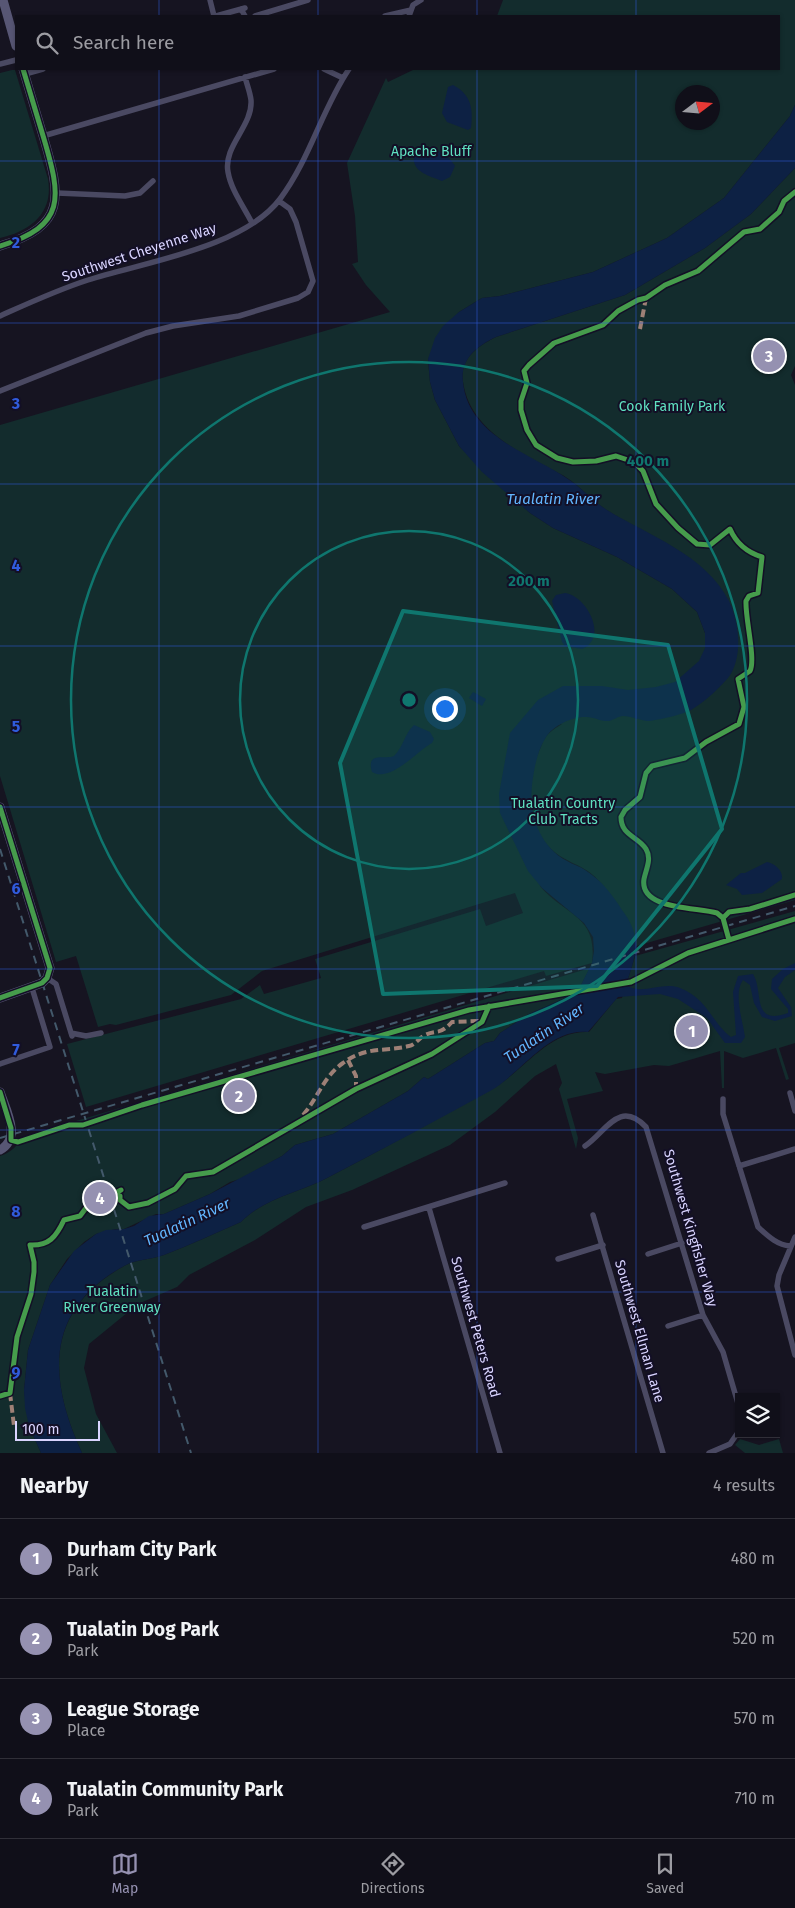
<!DOCTYPE html>
<style>
body{margin:0;font-family:"Fira Sans",sans-serif;background:#1e1d26;color:#f1f3f6}
.controls{position:absolute;right:15px;bottom:15px;display:grid;overflow:hidden;border-radius:0px;box-shadow:0 1px 4px #0004}
.controls button{width:45px;height:45px;display:grid;place-items:center;padding:0;border:0;border-bottom:1px solid #302f38;background:#100f19;color:#f1f3f6;font:25px sans-serif}
.compass{position:absolute;left:675px;top:85px;width:45px;height:45px;border-radius:50%;background:#100f19;box-shadow:0 1px 4px #0004;rotate:74deg}
.scale{position:absolute;left:15px;bottom:12px;width:85px;box-sizing:border-box;padding-left:5px;border:2px solid #d9d4ff;border-top:0;font-size:14px;line-height:18px;white-space:nowrap;color:#d9d4ff;-webkit-text-stroke:4px #130f26;paint-order:stroke}
.you{position:absolute;left:444px;top:708px;width:18px;height:18px;margin:-12px;border:4px solid #fff;border-radius:50%;background:#1a73e8;box-shadow:0 0 0 8px #1a73e833}
.badge{display:grid;place-items:center;width:32px;height:32px;border-radius:50%;background:#9591b1;color:#fff;font-size:16px;font-weight:700}
.pin{position:absolute;translate:-50% -50%;border:2px solid #fff;box-shadow:0 1px 5px #0006}
.list{margin:0;padding:0;list-style:none}
h2{display:flex;justify-content:space-between;align-items:center;height:65px;margin:0;padding:0 20px;font-size:21px}
h2 small{font-size:16px;font-weight:400;color:#9c9ca2}
.list li{display:grid;grid-template-columns:32px 1fr auto;gap:15px;align-items:center;box-sizing:border-box;height:80px;padding:0 20px;border-top:1px solid #302f38}
.list b{display:block;font-size:19px;white-space:nowrap}
.list p{margin:0;font-size:16px;white-space:nowrap;color:#9c9ca2}
.list em{font-size:16px;font-style:normal;color:#9c9ca2}
.icon{flex:none;width:28px;height:28px;fill:none;stroke:currentColor;stroke-width:2;stroke-linecap:round;stroke-linejoin:round}
.map{position:relative;flex:none;width:795px;height:1453px;overflow:hidden}
.search{position:absolute;background:#100f19;box-shadow:0 1px 4px #0004;left:15px;right:15px;top:15px;height:55px;display:flex;align-items:center;gap:12px;box-sizing:border-box;padding:0 18px;border-radius:0px;color:#9c9ca2;font-size:19px}
.sheet{height:385px;background:#100f19}
nav{display:flex;justify-content:space-around;align-items:center;box-sizing:border-box;height:70px;border-top:1px solid #302f38;background:#100f19;font-size:14px;color:#9c9ca2}
nav a{display:grid;justify-items:center;gap:2px}
nav .on{color:#9591b1}
.map>svg:first-child{display:block}
</style>
<div class="map">
<svg width="795" height="1453" viewBox="0 0 795 1453">
<rect width="100%" height="100%" fill="#161421"/>
<!-- green -->
<path fill="#132c2d" fill-rule="evenodd" d="M503 0H795V105L790 116 724 198 667 238 593 272 500 296 482 298 459 312 428 359 430 382 435 400 459 446 530 513 553 528 617 557 672 589 697 612 705 633V648L738 640C733 608 726 590 701 568 673 542 637 530 605 509 592 500 582 489 570 480 562 474 552 470 543 465 509 447 469 424 463 382 459 359 478 346 496 337L625 295 705 248 751 214 795 168V366L791 375 795 385V900L633 947C624 929 610 894 598 880 586 865 562 862 548 846 523 820 527 767 545 738 549 732 556 728 562 724L549 727 533 766 529 803 540 886C565 916 598 915 592 963L546 976 544 971 86 1107 67 1044 241 999 260 985 264 994 321 978 315 959 480 909 486 926 523 913 515 893 262 971 231 995 116 1025 110 1024 98 1027 76 956 56 962 0 776V425L390 312 366 285 352 264 358 262 355 216 347 163 386 78 388 82 415 69H779V16H497ZM682 92H712V122H682Z
M12 70H15L48 179C54 213 30 231 0 238V73Z
M795 911V1043L779 1048 789 1079 786 1080 776 1048 743 1058 724 1051V1088H722L720 1051 669 1066 654 1065 605 1074 595 1072 603 1091 567 1099 578 1138 576 1149 559 1089 562 1083 556 1064 535 1076 495 1112 450 1145 352 1190 306 1207 255 1240 189 1275 177 1287 138 1304 89 1344 84 1368 96 1414 117 1453H82C48 1379 44 1311 124 1266 136 1259 151 1260 164 1255 190 1245 215 1233 241 1222 264 1198 301 1192 329 1177 383 1149 436 1119 490 1090 523 1073 547 1030 589 1032L616 999 622 998 635 956Z
M590 968 579 989 570 996 529 1014 500 1033 494 1041 485 1043 428 1079 424 1077 408 1091 333 1134 295 1145 282 1156 240 1179 230 1182 210 1194 164 1214H156L124 1229H116L96 1234 84 1242 67 1259 50 1285 28 1350 24 1390 29 1426 41 1453H0V1156C10 1153 18 1146 22 1137Z
M740 1439 759 1445 779 1439 783 1453H745L735 1445Z"/>
<!-- water -->
<path fill="#0d2144" d="M453 85C472 95 473 109 471 128L468 130 447 122 442 113 448 87Z
M795 105V168L751 214 705 248 625 295 496 337C477 346 460 359 463 382 468 436 530 453 568 479 582 488 593 501 607 510 648 535 706 555 729 601 740 623 743 659 728 678 716 691 706 701 691 710 684 714 656 721 647 721 639 720 631 716 623 716 618 716 614 720 609 721 601 722 593 716 585 717 571 717 553 726 546 737 537 751 534 769 532 785 529 814 539 846 567 861 573 865 580 866 585 870 601 880 612 894 622 910 630 920 636 933 636 946 635 960 630 972 626 985 641 996 663 981 680 988 708 999 711 1022 731 1037L736 1035 733 992 738 976 753 974C764 992 751 1026 788 1013V1009L771 989 772 979 783 969 795 963V970L785 977 778 988 791 1007 792 1016 775 1021 762 1017 754 1003 750 985 743 980C733 993 743 1022 745 1037L741 1043H725L707 1018 678 999 660 994 618 997 588 1032C548 1028 522 1073 490 1091 437 1120 383 1149 329 1177 301 1192 264 1198 241 1222 215 1233 190 1245 164 1255 151 1260 136 1259 124 1266 44 1310 48 1379 82 1453H41L29 1426 25 1408 24 1390 28 1350 50 1285 74 1251 96 1234 106 1230 124 1229 134 1226 149 1216 164 1214 210 1194 282 1156 295 1145 333 1134 408 1091 424 1077 428 1079 485 1043 494 1041 500 1033 529 1014 570 996 579 989 592 963 594 951 593 937 584 923 542 888 528 871 500 813 499 794 510 733 538 700 563 686H602L628 690 656 687 675 682 699 661 705 648V633L697 612 672 589 617 557 553 528 530 513 482 472 459 446 435 400 430 382 428 359 435 338 443 326 459 312 482 298 500 296 593 272 667 238 724 198 790 116Z
M426 149C439 149 448 155 455 166L450 177 442 181C428 175 411 172 414 154Z
M565 593C587 596 609 638 582 649L565 646 562 642 552 601 556 595Z
M473 692 486 699 482 706 469 698Z
M414 725 430 732 434 739 432 743C416 752 390 783 372 772 366 751 384 760 394 756 404 746 404 734 414 725Z
M767 862C775 864 783 870 782 879L762 893 742 895 737 889 726 885 741 873H745Z"/>
<!-- pier -->
<path fill="#161421" d="M630 980 629 985 565 995 574 989Z"/>
<g fill="none" stroke-linecap="round" stroke-linejoin="round">
<!-- street -->
<path stroke="#4a4962" stroke-width="5.5" d="M210 0 214 16
M241 9 245 16
M216 16 245 8
M255 16 308 0
M385 16 411 10
M409 16 413 5 421 0
M0 64 16 60
M324 69 343 78
M25 74 43 69
M245 77C247 85 250 92 251 100 253 126 223 146 228 172 231 190 244 207 252 223
M43 136 274 69
M57 193 125 196 140 193 153 181
M0 316C29 303 57 290 88 280 144 262 243 248 280 199 310 159 322 109 349 69
M0 391 146 333 173 326 239 316 298 298 308 292 313 281 296 222 290 209 279 201
M47 978 56 984 72 1036
M71 1033 86 1036 101 1033
M0 1064 50 1047 32 988
M790 1093 795 1111
M723 1099V1114L758 1227C768 1236 777 1245 790 1246
M585 1146C606 1132 619 1099 646 1127L703 1315 723 1352 739 1407
M739 1166 795 1149
M429 1208 500 1453
M593 1215 663 1453
M364 1227 505 1183
M795 1237 779 1275 777 1286 795 1355
M648 1254 682 1243
M558 1259 603 1245
M668 1326 703 1315
M709 1453 730 1444 739 1431"/>
<!-- secondary -->
<path stroke="#575674" stroke-width="9" d="M3 0 16 46
M0 246C67 226 61 197 44 139 37 116 30 92 23 69
M0 807 50 968 47 978 42 983 0 998
M0 1092C6 1110 22 1138 0 1150"/>
<!-- rail -->
<path stroke="#43596b" stroke-width="2" stroke-dasharray="8 6" stroke-linecap="butt" d="M0 849 191 1453
M0 1138 795 906"/>
<!-- quiet -->
<path stroke="#9e8076" stroke-width="4" stroke-dasharray="8 4" stroke-linecap="butt" d="M640 329 646 298
M348 1060 356 1076V1089
M303 1115C318 1098 323 1077 343 1063 366 1046 384 1052 409 1046 415 1045 419 1038 425 1035 438 1029 439 1036 452 1022L480 1021
M10 1393 14 1426"/>
<defs>
<path id="cycleway" d="M0 246C67 226 61 197 44 139 37 116 30 92 23 69
M0 807 50 968 47 978 42 983 0 998
M723 918 729 912 750 909 795 895
M729 940 723 918 717 913C697 907 639 910 644 879 646 869 652 859 646 849 638 836 621 836 621 817L625 810 640 797 646 773 652 766 685 758 706 742 739 724 744 707 738 679 750 671C756 659 745 618 746 601L749 596 758 593 762 557C746 552 736 543 730 529L710 545 697 544 678 528 656 504 643 471 634 462 616 456 596 461 573 462 557 458 536 445 527 430 521 410V401L527 383 524 371 529 365 554 343 603 325 618 311 638 300 646 298 665 285 698 271 744 232 760 229 779 212 784 201 795 192
M0 1092 11 1128V1140L18 1142 69 1125H83L142 1105 469 1010 631 982 688 953 795 919
M120 1196V1200L129 1207 148 1203 175 1189 186 1176 213 1172 356 1089 432 1054 482 1022 489 1006
M0 1396 10 1393 17 1337 31 1294 34 1272V1262L30 1245C49 1246 56 1237 64 1220L80 1216 86 1208 121 1190"/>
</defs>
<!-- cycleway casing -->
<use href="#cycleway" stroke="#130f26" stroke-width="8"/>
<!-- cycleway -->
<use href="#cycleway" stroke="#469c4c" stroke-width="5"/>
</g>
<!-- marked area -->
<path fill="#0f766e" fill-opacity="0.2" stroke="#0f766e" stroke-width="4" stroke-linejoin="round" d="M403 611 668 645 722 829 597 986 383 994 340 763Z"/>
<!-- grid -->
<path fill="none" stroke="#305bdc" stroke-width="1" stroke-opacity="0.55" d="M159 0V16M318 0V16M477 0V16M636 0V16M159 69V1453M318 69V1453M477 69V1453M636 69V1453M0 161H795M0 323H795M0 484H795M0 646H795M0 807H795M0 969H795M0 1130H795M0 1292H795"/>
<!-- distance rings -->
<g fill="none" stroke="#0f766e" stroke-width="2.5">
<circle cx="409" cy="700" r="169"/>
<circle cx="409" cy="700" r="338"/>
</g>
<g text-anchor="middle" stroke-width="4" stroke-linejoin="round" paint-order="stroke">
<!-- park labels -->
<g font-size="14" fill="#5fe0c0" stroke="#130f26">
<text x="431" y="156">Apache Bluff</text>
<text x="672" y="411">Cook Family Park</text>
<text x="563" y="808">Tualatin Country<tspan x="563" dy="16">Club Tracts</tspan></text>
<text x="112" y="1296">Tualatin<tspan x="112" dy="16">River Greenway</tspan></text>
</g>
<!-- street labels -->
<g font-size="14" fill="#d9d4ff" stroke="#130f26">
<text transform="translate(139 252) rotate(-18)" y="5">Southwest Cheyenne Way</text>
<text transform="translate(691 1228) rotate(74)" y="5">Southwest Kingfisher Way</text>
<text transform="translate(476 1327) rotate(74)" y="5">Southwest Peters Road</text>
<text transform="translate(640 1331) rotate(74)" y="5">Southwest Ellman Lane</text>
</g>
<!-- water labels -->
<g font-size="15" font-style="italic" fill="#62b6ff" stroke="#130f26">
<text x="553" y="504">Tualatin River</text>
<text transform="translate(544 1033) rotate(-34)" y="5">Tualatin River</text>
<text transform="translate(187 1222) rotate(-25)" y="5">Tualatin River</text>
</g>
</g>
<g font-size="16" text-anchor="middle" font-weight="bold" fill="#305bdc" stroke="#130f26" stroke-width="4" stroke-linejoin="round" paint-order="stroke">
<text x="16" y="248">2</text>
<text x="16" y="409">3</text>
<text x="16" y="571">4</text>
<text x="16" y="732">5</text>
<text x="16" y="894">6</text>
<text x="16" y="1055">7</text>
<text x="16" y="1217">8</text>
<text x="16" y="1378">9</text>
</g>
<circle cx="409" cy="700" r="8" fill="#0f766e" stroke="#130f26" stroke-width="2.5"/>
<g font-size="15" text-anchor="middle" font-weight="bold" fill="#0f766e" stroke="#130f26" stroke-width="4" stroke-linejoin="round" paint-order="stroke">
<text x="648" y="466">400 m</text>
<text x="529" y="586">200 m</text>
</g>
</svg>
<div class="controls">
<button><svg class="icon" aria-label="layers" viewBox="0 0 24 24"><path d="M12 4l9 5-9 5-9-5zM3 14l9 5 9-5"/></svg></button>
</div>
<svg class="compass" viewBox="-18 -18 36 36"><path d="M0-13l5 13h-10z" fill="#e53935"/><path d="M0 13l5-13h-10z" fill="#9c9ca2"/></svg>
<div class="scale">100 m</div>
<div class="you"></div>
<div class="pin badge" style="left:692px;top:1031px">1</div>
<div class="pin badge" style="left:239px;top:1096px">2</div>
<div class="pin badge" style="left:769px;top:356px">3</div>
<div class="pin badge" style="left:100px;top:1198px">4</div>
<div class="search"><svg class="icon" aria-label="search" viewBox="0 0 24 24"><circle cx="10" cy="10" r="6"/><path d="M15 15l6 6"/></svg>Search here</div>
</div>
<section class="sheet">
<h2>Nearby<small>4 results</small></h2>
<ul class="list">
<li><span class="badge">1</span><div><b>Durham City Park</b><p>Park</p></div><em>480 m</em></li>
<li><span class="badge">2</span><div><b>Tualatin Dog Park</b><p>Park</p></div><em>520 m</em></li>
<li><span class="badge">3</span><div><b>League Storage</b><p>Place</p></div><em>570 m</em></li>
<li><span class="badge">4</span><div><b>Tualatin Community Park</b><p>Park</p></div><em>710 m</em></li>
</ul>
</section>
<nav>
<a class="on"><svg class="icon" aria-label="map" viewBox="0 0 24 24"><path d="M3 6l6-2 6 2 6-2v14l-6 2-6-2-6 2zM9 4v14M15 6v14"/></svg>Map</a>
<a><svg class="icon" aria-label="directions" viewBox="0 0 24 24"><path d="M12 3l9 9-9 9-9-9zM9 14v-3h6M13 9l2 2-2 2"/></svg>Directions</a>
<a><svg class="icon" aria-label="saved" viewBox="0 0 24 24"><path d="M7 4h10v16l-5-4-5 4z"/></svg>Saved</a>
</nav>
